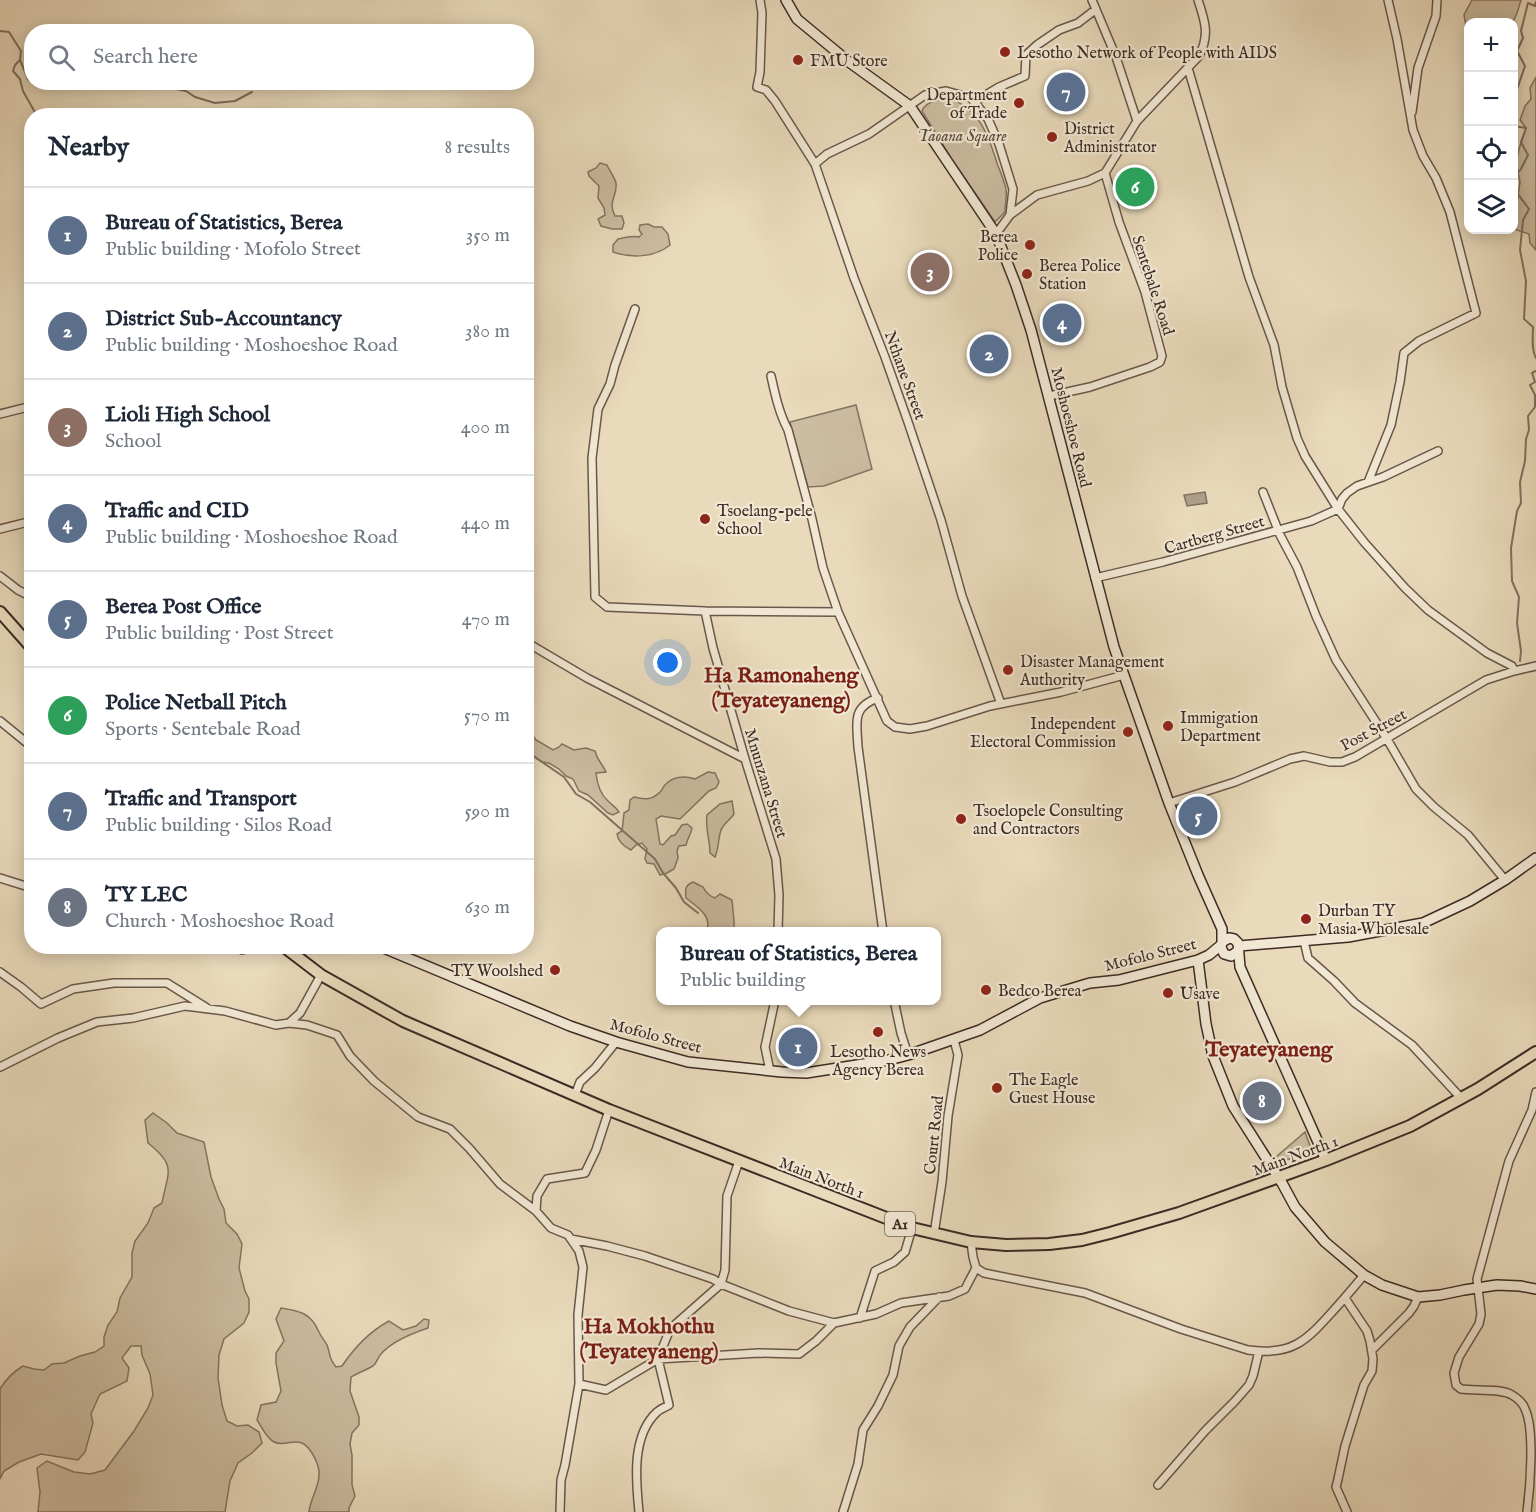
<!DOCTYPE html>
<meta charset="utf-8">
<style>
body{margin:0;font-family:"IM FELL English",serif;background:#f6f6f7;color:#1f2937}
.controls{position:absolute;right:18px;top:18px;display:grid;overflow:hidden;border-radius:12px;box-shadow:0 3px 15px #0003}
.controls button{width:54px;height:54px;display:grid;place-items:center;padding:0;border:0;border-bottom:2px solid #e0e1e3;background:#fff;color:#1f2937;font:30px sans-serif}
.you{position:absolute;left:668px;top:663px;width:21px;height:21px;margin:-15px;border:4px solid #fff;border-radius:50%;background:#1a73e8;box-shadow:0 0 0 9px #1a73e833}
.badge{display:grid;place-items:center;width:39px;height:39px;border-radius:50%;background:#ea580c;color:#fff;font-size:20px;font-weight:700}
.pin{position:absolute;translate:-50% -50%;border:3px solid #fff;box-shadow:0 2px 6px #0006}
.popup{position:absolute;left:656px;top:927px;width:285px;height:78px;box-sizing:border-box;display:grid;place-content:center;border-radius:12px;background:#fff;filter:drop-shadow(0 2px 4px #0005);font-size:20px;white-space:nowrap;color:#747a83}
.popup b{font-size:22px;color:#1f2937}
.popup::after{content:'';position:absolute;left:50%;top:100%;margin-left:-12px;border:12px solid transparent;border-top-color:#fff}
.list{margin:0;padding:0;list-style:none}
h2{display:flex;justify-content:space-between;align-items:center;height:78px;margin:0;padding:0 24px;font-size:26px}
h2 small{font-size:20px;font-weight:400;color:#747a83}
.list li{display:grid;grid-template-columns:39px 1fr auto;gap:18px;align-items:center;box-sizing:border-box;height:96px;padding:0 24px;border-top:2px solid #e0e1e3}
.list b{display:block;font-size:22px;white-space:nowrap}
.list p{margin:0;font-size:20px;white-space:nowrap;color:#747a83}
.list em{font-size:20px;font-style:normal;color:#747a83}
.icon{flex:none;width:33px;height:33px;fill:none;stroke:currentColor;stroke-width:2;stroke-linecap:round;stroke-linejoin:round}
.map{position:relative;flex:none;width:1536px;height:1512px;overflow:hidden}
.search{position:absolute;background:#fff;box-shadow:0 3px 15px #0003;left:24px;top:24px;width:510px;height:66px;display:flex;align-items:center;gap:15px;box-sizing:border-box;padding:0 21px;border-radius:24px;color:#747a83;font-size:22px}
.panel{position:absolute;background:#fff;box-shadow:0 3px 15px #0003;left:24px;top:108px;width:510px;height:846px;border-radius:24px}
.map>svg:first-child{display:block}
</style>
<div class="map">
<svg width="1536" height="1512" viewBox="0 0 1536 1512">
<rect width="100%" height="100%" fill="#e9dabb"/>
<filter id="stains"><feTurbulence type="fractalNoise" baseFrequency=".00333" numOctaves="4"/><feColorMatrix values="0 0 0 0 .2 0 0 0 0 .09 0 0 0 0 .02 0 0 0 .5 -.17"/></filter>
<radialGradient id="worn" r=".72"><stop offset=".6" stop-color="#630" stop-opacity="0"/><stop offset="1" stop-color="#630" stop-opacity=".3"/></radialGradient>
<!-- green -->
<path fill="#ccbca1" stroke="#847462" stroke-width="1.5" d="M1472 0H1521L1517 13 1513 22H1468V38L1464 15Z
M1536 77V250L1530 243 1529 234 1514 229V223L1520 182 1516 162 1519 149 1526 128 1520 120 1525 106 1531 99 1530 88Z
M948 98C980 108 989 137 998 166 1001 173 1004 181 1006 189 1007 196 1005 205 1005 212L995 222 951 158 922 111C926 101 939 100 948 98Z
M600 163 607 165C609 170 615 178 616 183 618 196 607 201 615 216H622L624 223 622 229H612L601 226 598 219 605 215 604 208 598 198 599 186 589 176 588 172 596 168Z
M1143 169 1152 199 1128 206 1119 176Z
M648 224 654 227H662L668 234 670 245C654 258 631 258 613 252V245L618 239C625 238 632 235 639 237L642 234 639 230 640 225Z
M856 405 872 469 824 486 808 487 790 422Z
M527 728 536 740 553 750 559 747 562 744 574 750 586 748 595 751C598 763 602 762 606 772L596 773C597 783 600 794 608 801 612 805 616 807 619 812L613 815 608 813 588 795 579 791 573 779 566 776 559 769 549 763 542 762 527 751Z
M708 772 715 773 719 782 716 788 709 791 680 819 661 816 656 819 660 844 663 845 671 836 675 835 682 825 687 824 692 828C691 835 687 839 686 845L679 846 677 851 678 858 674 869 667 873 660 875 654 864 647 863 645 859 647 849 642 843 636 845 631 850C625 847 618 842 617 834L622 831 624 813 629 810 630 800 634 797C645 800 653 800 661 791 663 788 664 785 667 783 675 776 686 776 695 779Z
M732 801 734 814C730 820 724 823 721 830 718 839 719 848 715 857L710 853C710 839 705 829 707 815L720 804Z
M693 882 703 887C706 893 709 896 715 898L720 894 732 900 734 921V931H706C714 917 696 906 686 898 685 890 685 885 693 882Z
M153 1113 167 1123 177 1133 204 1142 211 1177 219 1199 224 1209 226 1223 237 1234 242 1244 239 1268 245 1291 249 1299V1312L244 1323 224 1339 219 1355 218 1378 222 1405 227 1421 237 1426 248 1425 259 1432 262 1443 252 1453 238 1463 230 1481 225 1512H38L40 1492 37 1468 47 1461 74 1472 90 1474 105 1470 134 1431 148 1408 153 1395 150 1374 142 1355 141 1346H131L122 1358 129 1368 127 1381 100 1394 91 1414 93 1423 85 1452 78 1460 41 1454 19 1462 4 1471 0 1479V1389C6 1379 13 1372 23 1366L34 1369 44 1370 52 1364 64 1363 80 1356 95 1352 104 1346V1337L108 1325 117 1312 120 1298 132 1277V1253L135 1241 148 1223 154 1208 162 1203C168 1171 177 1166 148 1143L145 1120Z
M1305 1132 1312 1151 1278 1163 1276 1157Z
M281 1308C300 1311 311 1313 319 1332 321 1337 325 1341 327 1345 331 1356 328 1357 336 1367L342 1366C354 1348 369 1332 389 1321L403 1330 416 1326 424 1319 429 1320 428 1328C413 1333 392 1341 381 1354 378 1357 377 1363 373 1366 368 1369 358 1373 351 1377L350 1391 359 1417V1425L352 1433 350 1444 352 1455V1485L355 1496 349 1508V1512H309C310 1499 319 1488 319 1475 320 1466 311 1447 302 1443 292 1439 283 1447 274 1442 266 1438 262 1427 257 1420L261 1405 276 1402 281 1391 276 1363V1353L284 1341 276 1319Z"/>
<!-- water -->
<path fill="#af9e88" stroke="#817060" stroke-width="1.5" d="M1205 492 1207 503 1187 506 1184 495Z"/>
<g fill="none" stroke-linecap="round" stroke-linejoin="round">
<!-- stream -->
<path stroke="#817060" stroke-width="2" d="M0 31 9 32 21 51 20 60 15 65 13 71 20 79 23 91 37 116
M20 60 28 79 32 81
M34 82 67 89H76L104 82
M130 82 147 88 166 87 186 91 195 97 215 103 235 101 252 92
M1514 98 1525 66 1517 51 1523 38 1521 31 1528 3 1535 6 1536 2
M1514 126 1526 128 1521 142 1528 155 1521 169 1514 178
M1514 189 1529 209 1523 220 1520 250 1526 281 1524 319 1533 327C1533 337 1531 349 1536 358
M1520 661 1521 651 1517 623 1519 597 1512 581 1511 548 1517 511 1521 503 1520 482 1525 461 1526 439 1529 430 1528 416 1535 407V395L1530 385 1535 382 1532 373 1536 371
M526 751 564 777 576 794 590 802 655 859 663 873 676 888 684 902 698 913"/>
<defs>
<path id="street" d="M760 0 762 13 760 72 757 87 766 90 775 101 815 164
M1092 0 1116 57 1137 121
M1188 68 1249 277 1274 345 1282 387 1297 438 1305 456 1338 509 1364 542 1405 588 1428 610 1487 653 1512 666 1514 671
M974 102 999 87 1025 76 1026 55 1037 45 1059 30 1078 23 1095 10
M1412 112 1418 68 1436 16 1437 0
M1010 215 1037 195 1088 181 1105 173 1137 121 1199 56C1210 35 1205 21 1198 0
M996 234 1010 215 1013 189 999 144 988 119 971 98 946 91 925 95 869 134 827 154 815 164 854 278 885 357 908 422 941 520 962 596 1001 704
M635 309 615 365 610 384 598 409 592 458 595 597 607 607 705 611 838 612
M771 376C775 394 779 413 788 430L812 519 823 568 838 612 887 721 895 727 910 729 927 726 990 706 1061 692 1124 675
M1049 396 1090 387 1150 367 1160 362 1162 356 1145 292 1119 222 1105 173
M0 414 32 406
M1368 482 1391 425 1400 382 1404 353 1419 341 1476 313 1450 212 1436 178 1423 156 1413 130 1397 39 1388 0
M1263 492 1280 535 1297 567 1316 616 1336 660 1387 739 1416 789 1434 807 1468 835 1505 880
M0 529 32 521
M0 576 18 590 32 597
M1095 578 1163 562 1311 521 1338 509 1342 499 1347 493 1357 486 1383 477 1438 451
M705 611 713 648 745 759 776 859 779 895 778 932
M526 642 587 678 745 759
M878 698C851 707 857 724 858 747L883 932
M0 721 32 747
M1169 803 1235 782 1290 759 1304 756 1330 762H1342L1355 757 1486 680 1514 671 1536 666
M0 878 32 888
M1304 941 1308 958 1334 981 1355 1003 1412 1045 1461 1098
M233 946 242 950 258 946
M0 972 21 987 41 1004 73 989 114 983H167L207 1008
M894 1000 901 1033 908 1055
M289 1023 307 1025 337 1035 350 1056 374 1081 418 1117 450 1129 469 1148 500 1184 536 1211
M0 1067 58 1038 97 1022 133 1018 185 1006 225 1011 276 1025 289 1023 300 1013 321 975
M770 1071 765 1047 775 1000
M575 1095 580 1082 595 1068 616 1042
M934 1234 942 1182 948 1116 958 1055 954 1040
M571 1239 607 1246 645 1256 713 1279 721 1284 789 1311 834 1323 876 1314 901 1303 949 1296 965 1289 976 1268
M971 1242 973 1257 976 1268 984 1273 1085 1293 1181 1329 1248 1350C1292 1356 1306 1341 1333 1311 1344 1299 1354 1287 1364 1275
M1345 1298 1367 1331 1370 1341 1373 1359 1372 1371 1364 1385 1345 1446 1338 1479 1336 1487 1347 1512
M860 1318 875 1271 894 1262 905 1252 912 1228
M1372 1350 1409 1313 1414 1306 1418 1297
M579 1384 606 1390 658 1359 670 1329 721 1284 725 1270 727 1196 739 1161
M1158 1485 1205 1431 1235 1401 1249 1385 1253 1376 1259 1351
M560 1512 561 1480 565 1465 579 1384 578 1315 583 1267 579 1251 568 1235 551 1228 536 1211 537 1196 547 1179 585 1173 596 1150 609 1110
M639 1512C636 1481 631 1436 657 1412 660 1409 666 1407 669 1405L658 1359 759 1353 799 1354 816 1341 834 1323
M843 1512 858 1464 863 1430 878 1406 893 1375 899 1346 910 1327 939 1297
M1527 1512C1530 1489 1535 1429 1525 1409 1523 1403 1517 1398 1512 1395 1501 1388 1475 1391 1461 1389L1456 1385 1454 1373 1459 1357 1479 1324 1481 1314 1477 1279 1509 1161 1532 1110 1536 1092"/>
<path id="secondary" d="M786 0 797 19 849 62 910 106 996 234 1016 285 1031 330 1114 647 1169 803 1198 875 1222 929V942
M379 946 570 1026 616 1042 688 1062 782 1072 806 1073 889 1060 908 1055 980 1030 1040 998 1090 983 1119 980 1198 960 1209 955 1221 945
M1239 946 1348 937 1423 923 1470 901 1505 880 1536 858
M1238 951 1231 956 1224 954 1221 947 1222 942 1229 938 1234 939 1238 943 1240 967 1326 1160
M1198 960 1206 1024 1213 1056 1233 1106 1282 1183 1295 1207 1325 1242 1364 1275 1382 1285 1418 1297 1440 1295 1464 1290 1497 1285 1520 1286 1536 1289"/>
<path id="primary" d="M0 612 32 648
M283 946 321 975 403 1021 609 1110 912 1228 971 1242 1006 1245 1049 1244 1082 1240 1110 1233 1179 1213 1326 1160 1410 1126 1478 1089 1536 1052"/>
</defs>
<!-- street casing -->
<use href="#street" stroke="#68574a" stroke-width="10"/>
<!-- secondary casing -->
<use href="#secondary" stroke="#3d2b24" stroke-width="12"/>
<!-- primary casing -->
<use href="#primary" stroke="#3d2b24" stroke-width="14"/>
<!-- street -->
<use href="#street" stroke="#f1e7d3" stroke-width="7"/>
<!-- secondary -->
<use href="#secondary" stroke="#f1e7d3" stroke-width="9"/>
<!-- primary -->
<use href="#primary" stroke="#e9dabb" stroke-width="10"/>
</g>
<!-- markers -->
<g fill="#8f2418" stroke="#f1e7d3" stroke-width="2">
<circle cx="1005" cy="52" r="6"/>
<circle cx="798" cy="60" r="6"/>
<circle cx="1019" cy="103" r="6"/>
<circle cx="1052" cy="137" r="6"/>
<circle cx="1030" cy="245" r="6"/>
<circle cx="1027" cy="274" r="6"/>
<circle cx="705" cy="519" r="6"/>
<circle cx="1008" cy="670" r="6"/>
<circle cx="1168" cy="726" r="6"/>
<circle cx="1128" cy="732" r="6"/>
<circle cx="961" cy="819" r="6"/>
<circle cx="1306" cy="919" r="6"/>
<circle cx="555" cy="970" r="6"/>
<circle cx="986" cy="990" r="6"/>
<circle cx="1168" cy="993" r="6"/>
<circle cx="878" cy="1032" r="6"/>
<circle cx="997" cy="1088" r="6"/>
</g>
<g text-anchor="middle" stroke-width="4.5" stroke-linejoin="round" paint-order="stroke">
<!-- shield labels -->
<rect fill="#f1e7d3" stroke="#736358" stroke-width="1.5" x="885" y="1212" width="30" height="24" rx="4.5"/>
<g font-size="15" font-weight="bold" fill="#3d2b24">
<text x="900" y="1229">A1</text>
</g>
<!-- poi labels -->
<g font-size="16" fill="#3d2b24" stroke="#f1e7d3" text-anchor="start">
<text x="1017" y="58">Lesotho Network of People with AIDS</text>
<text x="810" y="66">FMU Store</text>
<text x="1007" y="100" text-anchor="end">Department<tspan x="1007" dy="18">of Trade</tspan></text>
<text x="1064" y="134">District<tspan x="1064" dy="18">Administrator</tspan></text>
<text x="1018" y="242" text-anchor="end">Berea<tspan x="1018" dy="18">Police</tspan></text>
<text x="1039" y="271">Berea Police<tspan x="1039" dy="18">Station</tspan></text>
<text x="717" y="516">Tsoelang-pele<tspan x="717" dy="18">School</tspan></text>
<text x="1020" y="667">Disaster Management<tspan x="1020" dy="18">Authority</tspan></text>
<text x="1180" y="723">Immigation<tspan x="1180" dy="18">Department</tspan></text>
<text x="1116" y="729" text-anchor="end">Independent<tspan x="1116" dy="18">Electoral Commission</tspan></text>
<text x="973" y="816">Tsoelopele Consulting<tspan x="973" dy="18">and Contractors</tspan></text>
<text x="1318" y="916">Durban TY<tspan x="1318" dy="18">Masia Wholesale</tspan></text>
<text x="543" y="976" text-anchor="end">TY Woolshed</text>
<text x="998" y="996">Bedco Berea</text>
<text x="1180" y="999">Usave</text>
<text x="878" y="1057" text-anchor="middle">Lesotho News<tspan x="878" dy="18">Agency Berea</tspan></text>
<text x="1009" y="1085">The Eagle<tspan x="1009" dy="18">Guest House</tspan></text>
</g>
<!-- park labels -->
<g font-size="16" font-style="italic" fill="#5a483d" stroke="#f1e7d3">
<text x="962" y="141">Taoana Square</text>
</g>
<!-- street labels -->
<g font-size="16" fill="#3d2b24" stroke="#f1e7d3">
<text transform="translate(1154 285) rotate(72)" y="6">Sentebale Road</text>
<text transform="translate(906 375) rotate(70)" y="6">Nthane Street</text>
<text transform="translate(1072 427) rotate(76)" y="6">Moshoeshoe Road</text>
<text transform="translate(1214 534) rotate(-16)" y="6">Cartberg Street</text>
<text transform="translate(1373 729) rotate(-28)" y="6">Post Street</text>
<text transform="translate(767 783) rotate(73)" y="6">Mnunzana Street</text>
<text transform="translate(1150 954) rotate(-14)" y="6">Mofolo Street</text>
<text transform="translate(656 1035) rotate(15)" y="6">Mofolo Street</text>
<text transform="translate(933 1135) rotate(-84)" y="6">Court Road</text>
<text transform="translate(1295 1155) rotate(-20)" y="6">Main North 1</text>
<text transform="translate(822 1177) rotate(21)" y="6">Main North 1</text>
</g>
<!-- district labels -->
<g font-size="22" font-weight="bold" fill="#7a1f14" stroke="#f1e7d3">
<text x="781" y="682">Ha Ramonaheng<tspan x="781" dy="25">(Teyateyaneng)</tspan></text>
<text x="1269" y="1056">Teyateyaneng</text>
<text x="649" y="1333">Ha Mokhothu<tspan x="649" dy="25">(Teyateyaneng)</tspan></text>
</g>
</g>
<rect width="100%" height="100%" filter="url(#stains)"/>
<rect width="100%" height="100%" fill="url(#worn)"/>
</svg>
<div class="controls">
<button>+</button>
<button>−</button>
<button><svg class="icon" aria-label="locate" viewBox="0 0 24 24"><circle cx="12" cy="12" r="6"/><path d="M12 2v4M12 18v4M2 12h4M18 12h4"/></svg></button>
<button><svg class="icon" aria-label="layers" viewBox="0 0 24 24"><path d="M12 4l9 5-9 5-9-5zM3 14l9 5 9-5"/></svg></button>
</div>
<div class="you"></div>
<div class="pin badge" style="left:798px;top:1047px;background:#5c6f8a">1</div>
<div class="popup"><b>Bureau of Statistics, Berea</b>Public building</div>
<div class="pin badge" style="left:989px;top:354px;background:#5c6f8a">2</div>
<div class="pin badge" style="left:930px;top:272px;background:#8d6e63">3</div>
<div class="pin badge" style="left:1062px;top:323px;background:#5c6f8a">4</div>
<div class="pin badge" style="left:1198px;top:816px;background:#5c6f8a">5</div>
<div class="pin badge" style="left:1135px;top:187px;background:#2e9e5b">6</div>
<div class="pin badge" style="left:1066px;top:92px;background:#5c6f8a">7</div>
<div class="pin badge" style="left:1262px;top:1101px;background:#6b7280">8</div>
<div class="search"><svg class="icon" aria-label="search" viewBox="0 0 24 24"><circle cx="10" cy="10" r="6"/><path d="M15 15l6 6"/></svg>Search here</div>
<section class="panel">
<h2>Nearby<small>8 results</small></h2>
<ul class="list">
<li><span class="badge" style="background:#5c6f8a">1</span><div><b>Bureau of Statistics, Berea</b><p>Public building · Mofolo Street</p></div><em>350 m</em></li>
<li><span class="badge" style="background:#5c6f8a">2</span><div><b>District Sub-Accountancy</b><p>Public building · Moshoeshoe Road</p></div><em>380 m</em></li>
<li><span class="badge" style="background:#8d6e63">3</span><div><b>Lioli High School</b><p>School</p></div><em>400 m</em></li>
<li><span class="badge" style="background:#5c6f8a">4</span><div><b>Traffic and CID</b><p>Public building · Moshoeshoe Road</p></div><em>440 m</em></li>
<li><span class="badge" style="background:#5c6f8a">5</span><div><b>Berea Post Office</b><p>Public building · Post Street</p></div><em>470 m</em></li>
<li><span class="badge" style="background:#2e9e5b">6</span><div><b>Police Netball Pitch</b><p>Sports · Sentebale Road</p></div><em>570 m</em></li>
<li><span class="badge" style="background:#5c6f8a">7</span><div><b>Traffic and Transport</b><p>Public building · Silos Road</p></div><em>590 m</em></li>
<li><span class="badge" style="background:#6b7280">8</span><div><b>TY LEC</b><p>Church · Moshoeshoe Road</p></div><em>630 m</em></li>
</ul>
</section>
</div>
